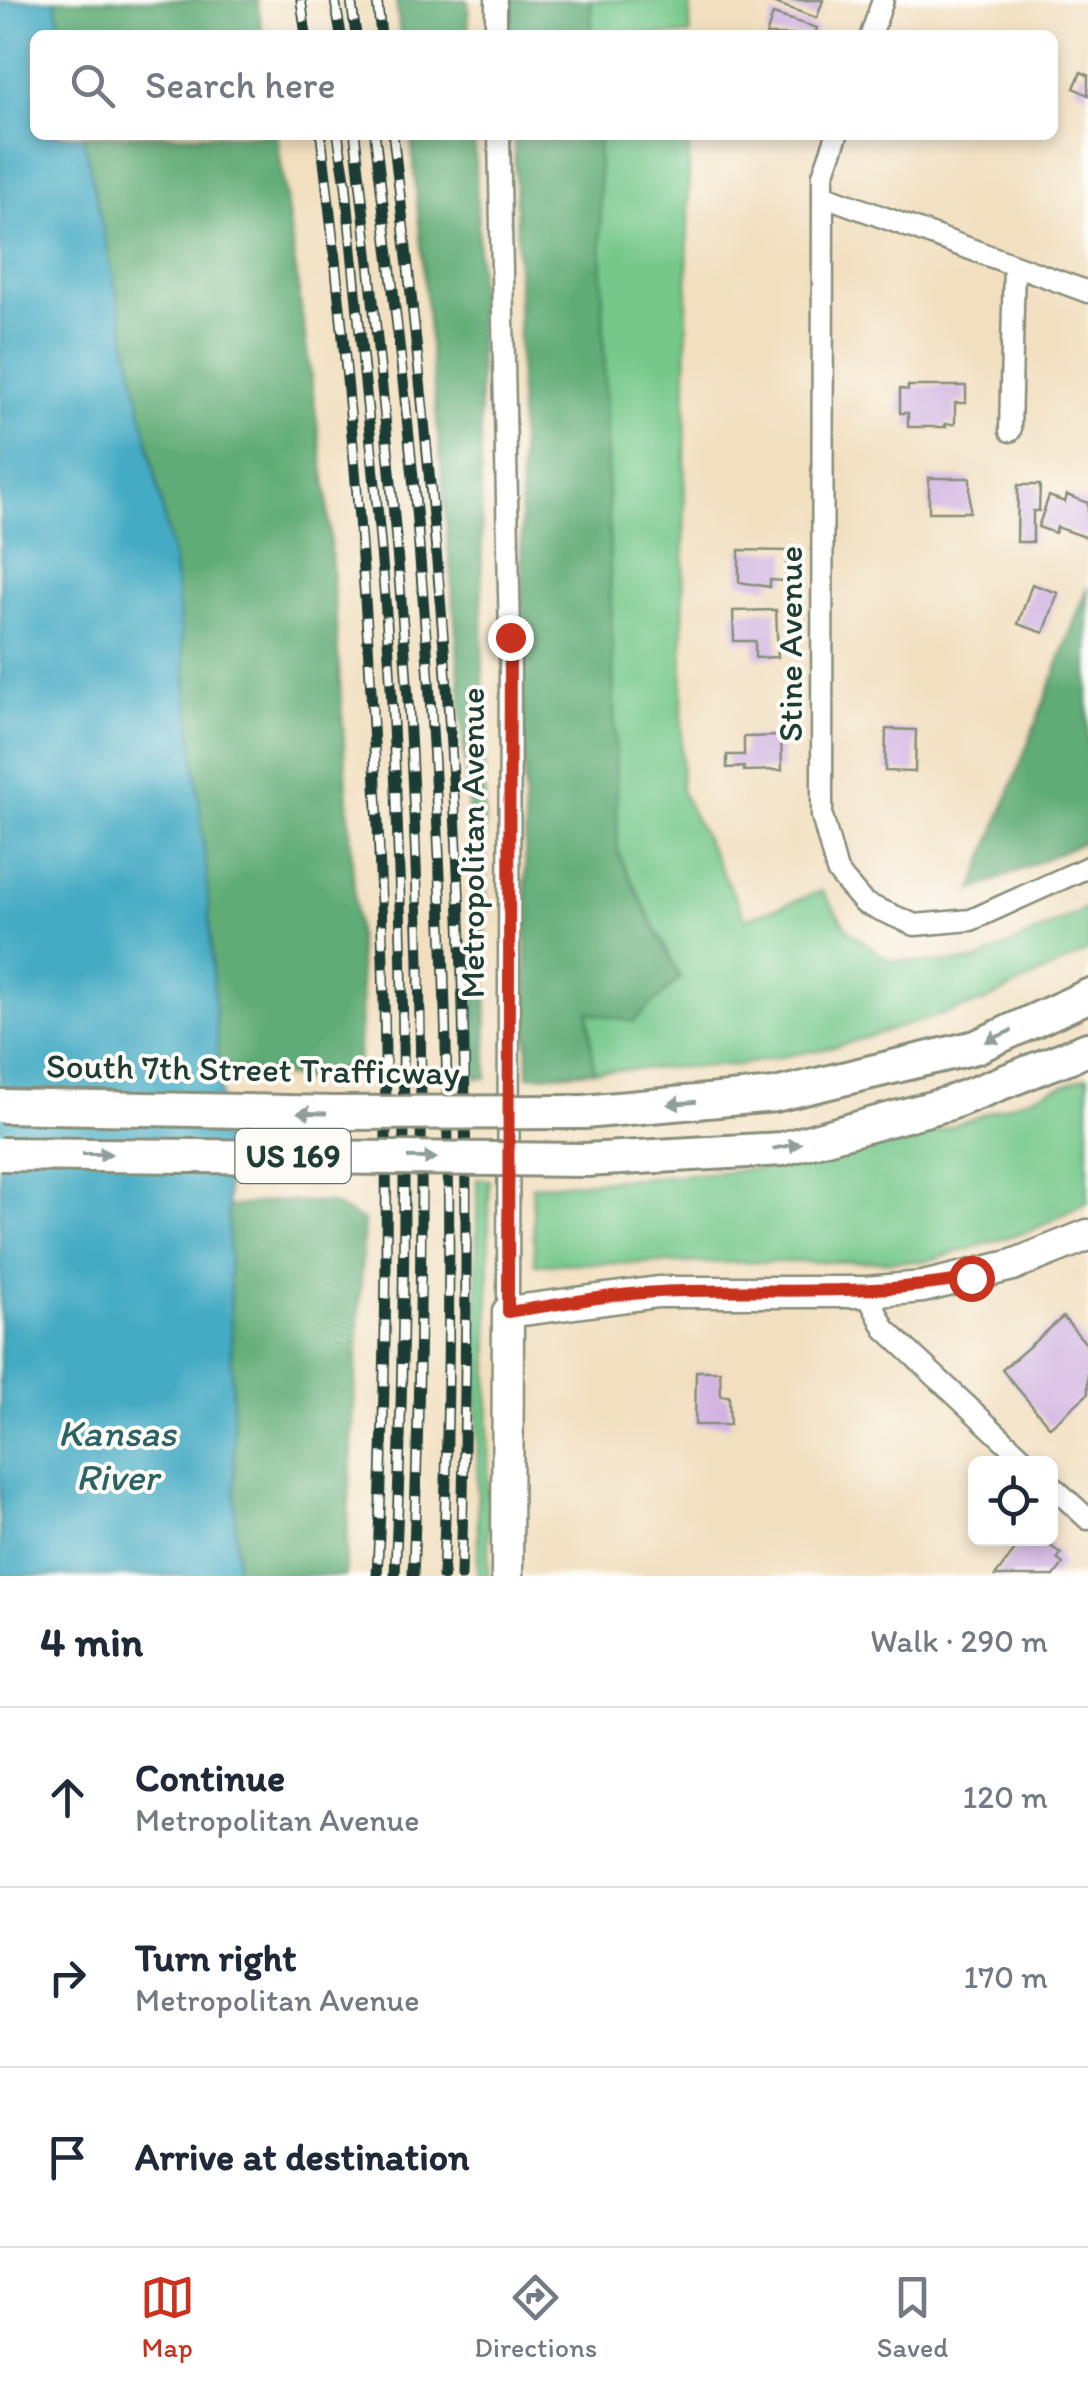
<!DOCTYPE html>
<meta charset="utf-8">
<style>
body{margin:0;font-family:Itim,sans-serif;background:#f6f6f7;color:#1f2937}
.controls{position:absolute;right:30px;bottom:30px;display:grid;overflow:hidden;border-radius:15px;box-shadow:0 5px 15px #0003}
.controls button{width:90px;height:90px;display:grid;place-items:center;padding:0;border:0;border-bottom:2px solid #e0e1e3;background:#fff;color:#1f2937;font:50px sans-serif}
.stop{position:absolute;width:30px;height:30px;margin:-22px;border:8px solid #c8321e;border-radius:50%;background:#fff}
.stop.end{background:#c8321e;border-color:#fff;box-shadow:0 2px 10px #0008}
.list{margin:0;padding:0;list-style:none}
h2{display:flex;justify-content:space-between;align-items:center;height:130px;margin:0;padding:0 40px;font-size:42px}
h2 small{font-size:32px;font-weight:400;color:#747a83}
.list li{display:grid;grid-template-columns:65px 1fr auto;gap:30px;align-items:center;box-sizing:border-box;height:180px;padding:0 40px;border-top:2px solid #e0e1e3}
.list b{display:block;font-size:38px;white-space:nowrap}
.list p{margin:0;font-size:32px;white-space:nowrap;color:#747a83}
.list em{font-size:32px;font-style:normal;color:#747a83}
.icon{flex:none;width:55px;height:55px;fill:none;stroke:currentColor;stroke-width:2;stroke-linecap:round;stroke-linejoin:round}
.map{position:relative;flex:none;width:1088px;height:1576px;overflow:hidden}
.search{position:absolute;background:#fff;box-shadow:0 5px 15px #0003;left:30px;right:30px;top:30px;height:110px;display:flex;align-items:center;gap:25px;box-sizing:border-box;padding:0 35px;border-radius:15px;color:#747a83;font-size:38px}
.sheet{height:670px;background:#fff}
nav{display:flex;justify-content:space-around;align-items:center;box-sizing:border-box;height:140px;border-top:2px solid #e0e1e3;background:#fff;font-size:28px;color:#747a83}
nav a{display:grid;justify-items:center;gap:5px}
nav .on{color:#c8321e}
.map>svg:first-child{display:block}
</style>
<div class="map">
<svg width="1088" height="1576" viewBox="0 0 1088 1576">
<rect width="100%" height="100%" fill="#fdfcf7"/>
<filter id="ink" filterUnits="userSpaceOnUse"><feTurbulence type="fractalNoise" baseFrequency=".01" numOctaves="2"/><feDisplacementMap in="SourceGraphic" scale="20" xChannelSelector="R" yChannelSelector="G"/><feConvolveMatrix kernelMatrix="1 2 1 2 8 2 1 2 1" color-interpolation-filters="sRGB"/></filter>
<filter id="wash" filterUnits="userSpaceOnUse"><feTurbulence type="fractalNoise" baseFrequency=".0048" numOctaves="4" result="noise"/><feDisplacementMap in="SourceGraphic" scale="40" xChannelSelector="R" yChannelSelector="G"/><feGaussianBlur stdDeviation="2.25" result="paint"/><feColorMatrix in="noise" values="0 0 0 0 0 0 0 0 0 0 0 0 0 0 0 0 0 1.4 0 .05"/><feComposite in="paint" operator="in"/></filter>
<g filter="url(#wash)">
<rect width="100%" height="100%" fill="#f2dfc0"/>
<!-- green -->
<path fill="#75c88a" stroke="#4a825f" stroke-width="2.5" d="M591 0H690V35H592Z
M598 135H689L681 791 746 919 822 891 849 931 889 960 932 963 976 961 1088 908V951L983 1002 834 1047 738 1065 594 1071 588 1012 633 1021 680 978 618 853Z
M1088 1076V1202L1033 1230 927 1261 535 1264 532 1186 801 1166 928 1135Z
M477 1179 489 1180 488 1576H478Z"/>
<!-- forest -->
<path fill="#60ac76" stroke="#407455" stroke-width="2.5" d="M55 0H257L263 35H62Z
M396 0H468L469 35H400Z
M509 0H591L592 35H510Z
M83 135H277L327 494 362 1005 357 1074 313 1080 216 1065 206 867 174 563Z
M411 135H474L478 223 487 1078H476L473 877 456 630Z
M514 135H598L618 853 680 978 633 1022 588 1012 594 1071 528 1076 518 270Z
M1088 586V840L972 891Z
M273 1201 330 1203 364 1221 345 1576H237L228 1207Z"/>
<!-- water -->
<path fill="#44abc4" stroke="#32747c" stroke-width="2.5" d="M0 0H55L62 35H35V135H83L174 563 206 867 228 1207 237 1576H0Z"/>
<g id="blocks">
<!-- building -->
<path fill="#d2b4e2" d="M766 0H823L817 18Z
M773 14 817 28 815 35H766Z
M1081 72 1088 75V95L1074 88Z
M908 386H966V403H955V424H945L946 427H908V413H900V389L908 390Z
M929 478H970V512H929Z
M1018 485H1040L1039 511H1033V542H1017Z
M1067 495 1088 503V538L1057 527 1055 533 1038 527 1049 496 1065 502Z
M739 550 787 551 786 581 770 580V587L739 582Z
M1032 584 1058 593 1044 633 1018 624Z
M776 610 778 657 755 658V641H734L733 611Z
M886 729 916 730 915 772 885 771Z
M781 736 782 770 744 771V767L727 768V755H744V737Z
M1063 1317 1088 1346V1394L1050 1427 1002 1370Z
M696 1371H720L721 1396H729L730 1425H695Z
M1024 1538H1040L1061 1554 1057 1559 1063 1564 1054 1576H995Z"/>
</g>
</g>
<g filter="url(#ink)">
<use href="#blocks" fill-opacity="0" stroke="#888e7a" stroke-width="2.5"/>
<g fill="none" stroke-linecap="round" stroke-linejoin="round">
<defs>
<path id="street" d="M496 0V35
M871 35 883 0
M499 135 510 637 508 1312
M837 135 823 175 822 816 837 871 845 881 864 903 915 925 971 920 1088 867
M825 196 1088 292
M1010 431 1014 265
M866 1292 885 1329 1029 1464
M1050 1484 1088 1519"/>
<path id="secondary" d="M507 1576 508 1312 658 1292H866L923 1287 1013 1265 1088 1235"/>
<path id="primary" d="M584 1112 775 1095 976 1047 1088 996
M585 1160 782 1149 950 1103 1088 1049"/>
</defs>
<!-- street casing -->
<use href="#street" stroke="#888e7a" stroke-width="25"/>
<!-- secondary casing -->
<use href="#secondary" stroke="#888e7a" stroke-width="35"/>
<!-- primary casing -->
<use href="#primary" stroke="#888e7a" stroke-width="38"/>
<!-- street -->
<use href="#street" stroke="#fff" stroke-width="20"/>
<!-- secondary -->
<use href="#secondary" stroke="#fff" stroke-width="30"/>
<!-- primary -->
<use href="#primary" stroke="#fff" stroke-width="32"/>
<defs>
<path id="rail" d="M301 0 306 35
M335 0 341 35
M351 0 356 35
M377 0 381 35
M321 135C378 614 401 1094 377 1576
M338 135 346 185C361 359 383 532 392 706 407 996 408 1286 395 1576
M355 135C376 323 396 511 408 699 426 991 424 1284 413 1576
M375 135C390 268 407 400 418 533 447 880 456 1228 443 1576
M393 135C421 373 445 611 457 850 469 1092 468 1334 461 1576"/>
</defs>
<!-- rail casing -->
<use href="#rail" stroke="#1f3d34" stroke-width="11"/>
<!-- rail -->
<use href="#rail" stroke="#fdfcf7" stroke-width="8" stroke-dasharray="22" stroke-linecap="butt"/>
<defs>
<path id="primary-bridge" d="M0 1106 333 1113 584 1112
M0 1154 585 1160"/>
</defs>
<!-- primary-bridge casing -->
<use href="#primary-bridge" stroke="#888e7a" stroke-width="38" stroke-linecap="butt"/>
<!-- primary-bridge -->
<use href="#primary-bridge" stroke="#fff" stroke-width="32"/>
</g>
<!-- one-way arrows -->
<defs><path id="oneway-solid" d="M-6-.8H1V-3.2L6.5 0L1 3.2V.8H-6Z" transform="scale(2.5)"/></defs>
<g fill="#8f9e9a">
<use href="#oneway-solid" transform="translate(999 1036) rotate(156)"/>
<use href="#oneway-solid" transform="translate(682 1103) rotate(175)"/>
<use href="#oneway-solid" transform="translate(312 1113) rotate(-178)"/>
<use href="#oneway-solid" transform="translate(787 1146) rotate(-11)"/>
<use href="#oneway-solid" transform="translate(97 1154)"/>
<use href="#oneway-solid" transform="translate(422 1158) rotate(1)"/>
</g>
</g>
<g fill="none" stroke-linecap="round" stroke-linejoin="round" filter="url(#ink)">
<!-- route -->
<path stroke="#c8321e" stroke-width="12" d="M510 637 508 1312C558 1305 609 1294 659 1292 764 1287 867 1298 971 1278"/>
</g>
<g text-anchor="middle" stroke-width="8" stroke-linejoin="round" paint-order="stroke">
<!-- shield labels -->
<rect fill="#fdfcf7" stroke="#62766e" stroke-width="2.5" x="235.5" y="1129" width="115" height="54" rx="8"/>
<g font-size="32" font-weight="bold" fill="#1f3d34">
<text x="293" y="1167">US 169</text>
</g>
<!-- street labels -->
<g font-size="35" fill="#1f3d34" stroke="#fdfcf7">
<text transform="translate(790 644) rotate(-90)" y="12">Stine Avenue</text>
<text transform="translate(472 843) rotate(-90)" y="12">Metropolitan Avenue</text>
<text transform="translate(253 1069) rotate(1)" y="12">South 7th Street Trafficway</text>
</g>
<!-- water labels -->
<g font-size="38" font-style="italic" fill="#2c6466" stroke="#fdfcf7">
<text x="117" y="1446">Kansas<tspan x="117" dy="44">River</tspan></text>
</g>
</g>
</svg>
<div class="controls">
<button><svg class="icon" aria-label="locate" viewBox="0 0 24 24"><circle cx="12" cy="12" r="6"/><path d="M12 2v4M12 18v4M2 12h4M18 12h4"/></svg></button>
</div>
<div class="stop" style="left:971px;top:1278px"></div>
<div class="stop end" style="left:510px;top:637px"></div>
<div class="search"><svg class="icon" aria-label="search" viewBox="0 0 24 24"><circle cx="10" cy="10" r="6"/><path d="M15 15l6 6"/></svg>Search here</div>
</div>
<section class="sheet">
<h2>4 min<small>Walk · 290 m</small></h2>
<ul class="list">
<li><svg class="icon" aria-label="ahead" viewBox="0 0 24 24"><path d="M12 20V5M6 11l6-6 6 6"/></svg><div><b>Continue</b><p>Metropolitan Avenue</p></div><em>120 m</em></li>
<li><svg class="icon" aria-label="right" viewBox="0 0 24 24"><path d="M7 20v-9h11M14 6l5 5-5 5"/></svg><div><b>Turn right</b><p>Metropolitan Avenue</p></div><em>170 m</em></li>
<li><svg class="icon" aria-label="arrive" viewBox="0 0 24 24"><path d="M6 21V4h12l-3 4 3 4H6"/></svg><div><b>Arrive at destination</b></div></li>
</ul>
</section>
<nav>
<a class="on"><svg class="icon" aria-label="map" viewBox="0 0 24 24"><path d="M3 6l6-2 6 2 6-2v14l-6 2-6-2-6 2zM9 4v14M15 6v14"/></svg>Map</a>
<a><svg class="icon" aria-label="directions" viewBox="0 0 24 24"><path d="M12 3l9 9-9 9-9-9zM9 14v-3h6M13 9l2 2-2 2"/></svg>Directions</a>
<a><svg class="icon" aria-label="saved" viewBox="0 0 24 24"><path d="M7 4h10v16l-5-4-5 4z"/></svg>Saved</a>
</nav>
